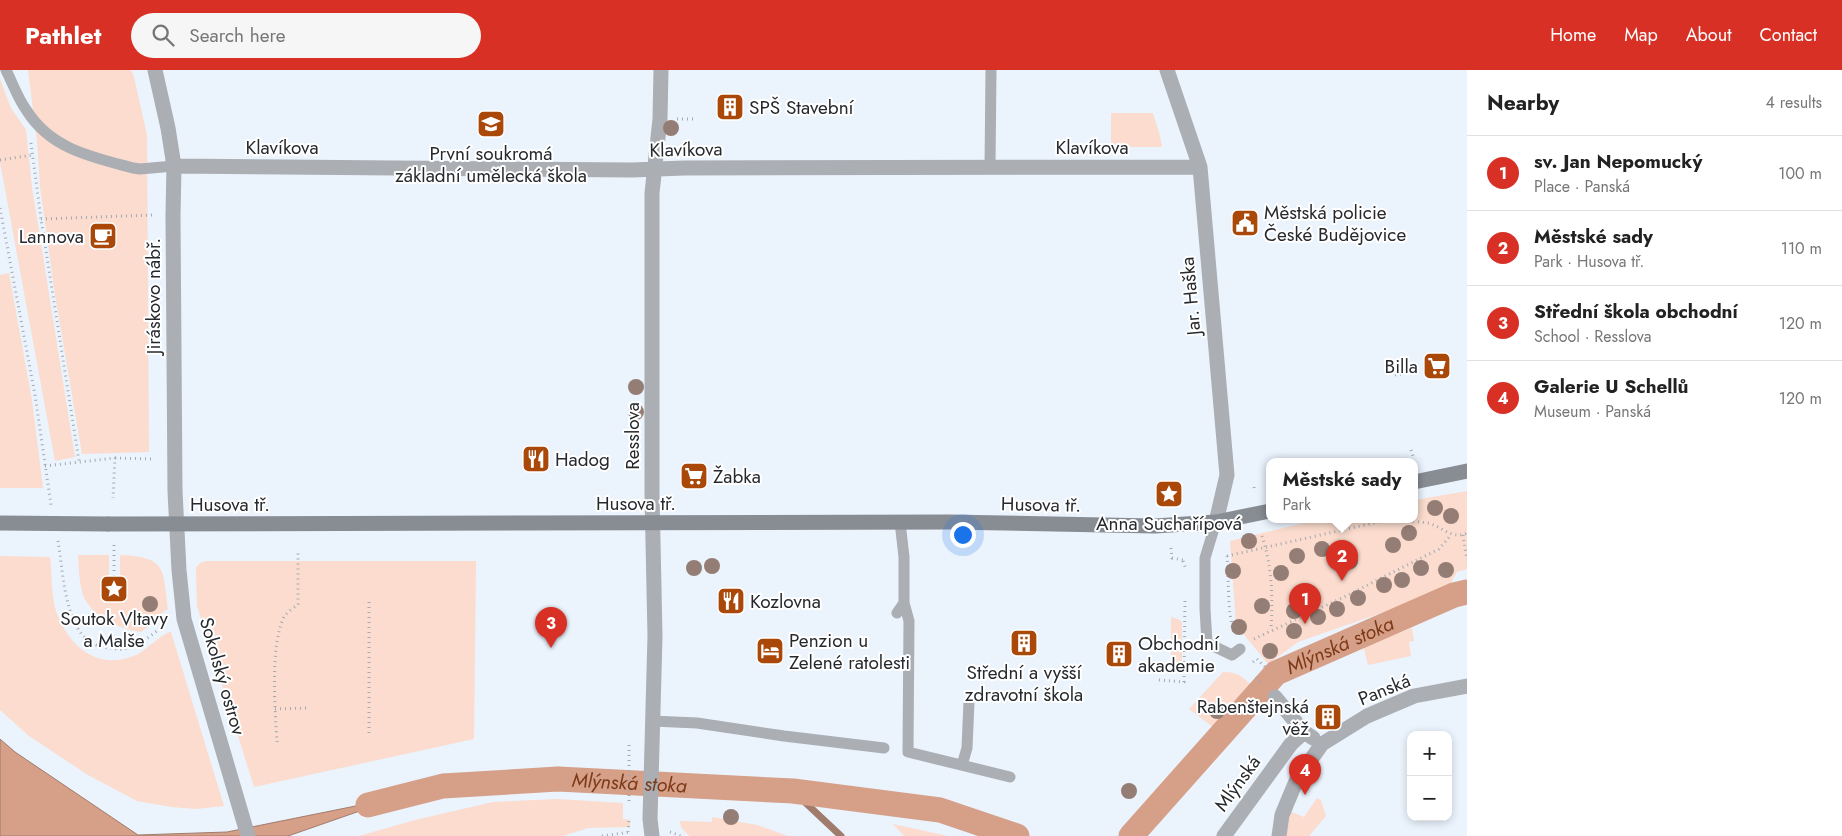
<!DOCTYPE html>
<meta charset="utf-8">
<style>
body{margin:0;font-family:Jost,sans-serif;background:#f6f6f6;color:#222}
.controls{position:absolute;right:15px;bottom:15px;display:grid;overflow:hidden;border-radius:10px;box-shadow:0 2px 8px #0003}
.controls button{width:45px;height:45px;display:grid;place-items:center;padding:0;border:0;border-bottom:1px solid #e0e0e0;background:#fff;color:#222;font:25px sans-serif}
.you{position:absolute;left:962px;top:464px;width:18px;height:18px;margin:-12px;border:4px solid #fff;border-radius:50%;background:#1a73e8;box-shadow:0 0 0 8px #1a73e833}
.badge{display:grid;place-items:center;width:32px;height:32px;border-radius:50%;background:#d93025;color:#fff;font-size:16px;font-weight:700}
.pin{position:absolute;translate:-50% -41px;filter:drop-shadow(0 1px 2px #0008)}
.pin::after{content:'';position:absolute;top:26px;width:18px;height:15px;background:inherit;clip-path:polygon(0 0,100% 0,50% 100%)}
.popup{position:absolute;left:1266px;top:388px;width:152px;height:65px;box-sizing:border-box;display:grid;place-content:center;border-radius:10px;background:#fff;filter:drop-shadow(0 1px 4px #0005);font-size:16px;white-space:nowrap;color:#767676}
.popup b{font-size:19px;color:#222}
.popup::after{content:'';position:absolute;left:50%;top:100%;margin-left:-10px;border:10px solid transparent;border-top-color:#fff}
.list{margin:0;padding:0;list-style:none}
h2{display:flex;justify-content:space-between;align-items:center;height:65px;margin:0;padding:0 20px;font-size:21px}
h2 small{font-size:16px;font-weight:400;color:#767676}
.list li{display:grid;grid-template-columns:32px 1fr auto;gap:15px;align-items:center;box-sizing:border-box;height:75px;padding:0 20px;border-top:1px solid #e0e0e0}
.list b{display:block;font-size:19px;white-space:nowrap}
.list p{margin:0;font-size:16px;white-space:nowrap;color:#767676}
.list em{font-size:16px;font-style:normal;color:#767676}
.icon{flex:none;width:28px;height:28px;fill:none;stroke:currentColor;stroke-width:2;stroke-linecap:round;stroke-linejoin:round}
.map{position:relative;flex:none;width:1467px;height:766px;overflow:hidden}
header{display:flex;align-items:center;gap:30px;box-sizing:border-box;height:70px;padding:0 25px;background:#d93025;color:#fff}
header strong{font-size:24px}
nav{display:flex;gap:28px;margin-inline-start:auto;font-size:18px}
.search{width:350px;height:45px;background:#f6f6f6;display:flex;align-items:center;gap:12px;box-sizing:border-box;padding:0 18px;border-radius:28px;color:#767676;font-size:19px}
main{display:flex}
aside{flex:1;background:#fff}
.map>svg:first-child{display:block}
</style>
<header>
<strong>Pathlet</strong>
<div class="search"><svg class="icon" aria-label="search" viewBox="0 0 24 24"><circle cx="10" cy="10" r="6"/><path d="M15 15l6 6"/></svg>Search here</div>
<nav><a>Home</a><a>Map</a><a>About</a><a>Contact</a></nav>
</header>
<main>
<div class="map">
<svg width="1467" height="766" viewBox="0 0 1467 766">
<rect width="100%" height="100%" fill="#ebf3fd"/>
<!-- green -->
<path fill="#fbdcce" d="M28 0H131L134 7 147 65 149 382 82 384 55 225 40 117 37 71Z
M0 9 11 38 26 60 32 117 75 387 55 391 0 92Z
M1111 43H1153L1160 66 1162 77H1111Z
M9 203 32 330 43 418H0V205Z
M1467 421V499L1457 502 1447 520 1298 572 1268 594 1236 555 1230 471 1316 450H1414L1415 430Z
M78 485H109V530H120V485C167 487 163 499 168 539 157 544 152 555 141 562 119 559 92 547 83 525 79 512 79 498 78 485Z
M0 486 50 487C52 505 51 527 57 544 70 578 99 601 136 585 147 580 162 563 171 562L224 736 196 739 171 737 137 731 88 705 29 666 0 640Z
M206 491H476L474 669 254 717 197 536 196 498 200 493Z
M1171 547 1180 550 1182 553V600L1171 603Z
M1412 558 1414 571 1409 572 1411 586 1368 595 1363 575Z
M1223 602C1236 602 1241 605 1250 614L1214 658 1189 639Z
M1317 728 1321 730 1326 746 1309 766H1285L1289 741 1304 747Z
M557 729 623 733V749L630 750V757L588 758 563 766H359L415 750 493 732Z
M712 747 757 755 788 766H690C685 762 680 758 680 751L712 752Z
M893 754 948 766H904Z"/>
<!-- water -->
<path fill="#d59f88" stroke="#a07c6d" d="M0 669 15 682 138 765 227 762 400 727 288 766H0Z"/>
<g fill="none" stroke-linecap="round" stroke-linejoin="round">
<!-- stream -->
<path stroke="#a07c6d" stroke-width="7" d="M793 721 841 766"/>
<!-- canal -->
<g stroke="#d59f88" stroke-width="25">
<path id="s1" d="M368 735 443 716 558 709 793 721 940 740 1017 766"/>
<path id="s2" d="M1131 766 1276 603 1454 525 1467 522"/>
</g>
<!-- path -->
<path stroke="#a3a9b1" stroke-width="3" stroke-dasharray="1 4" stroke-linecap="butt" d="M677 49H694
M31 73 41 149 79 391
M0 90 33 85
M0 138 35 325 51 435
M41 149 154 145
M1395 305 1403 304
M1411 380 1413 386
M115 388 155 389
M45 396 115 388 113 428
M1254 417 1255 422
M1168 427 1169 437
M1403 450C1411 451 1420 452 1428 453 1441 456 1452 470 1467 463
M1463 465 1467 490
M1262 466C1272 496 1273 528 1271 559
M58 471C63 499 64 554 90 572 96 576 105 578 112 578 116 579 120 580 124 579 141 577 153 562 167 554
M1171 478 1172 488 1183 490
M1227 486C1229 509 1227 542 1234 563
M1227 486 1387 450
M1183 491 1186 499
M114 521V474
M369 532V666
M1254 569 1344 527 1439 479 1451 465
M1253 592 1257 589 1266 598
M1256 607 1262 614
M1159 610 1184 612 1185 528
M275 639 307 638
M277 672C275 640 270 575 284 547 287 542 294 538 298 534V482
M629 731V672
M628 762 629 750
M670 762 681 766
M602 766 630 762"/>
<!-- lane -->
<path stroke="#abaeb3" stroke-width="11" d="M6 0C13 14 18 29 27 41 51 79 92 87 133 98L140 99 174 96
M990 97 991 0
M1216 452 1205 488V539L1207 573 1232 585 1240 579
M904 533 909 551 908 682 1010 707
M897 543 904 533V487L900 452
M652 651 697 653 784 666 884 678
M962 695 967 678 969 632"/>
<!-- street -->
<path stroke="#abaeb3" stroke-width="15" d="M155 0 168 58 174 96 173 146 175 421 179 500 184 549 248 766
M1167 0 1200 97 1227 405 1216 452
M174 96 632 100 684 98 1200 97
M1275 627 1304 662 1313 668
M652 766 650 749 655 566 652 424V123L660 49 661 0
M1224 766 1291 674 1304 662
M1279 766 1282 745 1297 709 1322 674 1367 646 1414 626 1467 616"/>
<!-- secondary -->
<path stroke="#888d94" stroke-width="15" d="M1414 412 1467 401
M108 454 950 452 1155 456 1216 452 1270 441"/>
<!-- secondary-bridge -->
<path stroke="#888d94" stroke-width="15" d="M0 453 108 454"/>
</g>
<!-- trees -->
<g fill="#947d74">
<circle cx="671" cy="58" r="8"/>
<circle cx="636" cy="317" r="8"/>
<circle cx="636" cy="342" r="8"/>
<circle cx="1435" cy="438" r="8"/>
<circle cx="1451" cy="446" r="8"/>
<circle cx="1409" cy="463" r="8"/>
<circle cx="1249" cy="471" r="8"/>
<circle cx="1393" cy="475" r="8"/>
<circle cx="1322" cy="479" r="8"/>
<circle cx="1297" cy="486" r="8"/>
<circle cx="1350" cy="491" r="8"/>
<circle cx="712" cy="496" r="8"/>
<circle cx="694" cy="498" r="8"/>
<circle cx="1421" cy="498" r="8"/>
<circle cx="1446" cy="500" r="8"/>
<circle cx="1233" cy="501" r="8"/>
<circle cx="1281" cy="503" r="8"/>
<circle cx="1402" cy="510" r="8"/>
<circle cx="1384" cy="515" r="8"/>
<circle cx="1358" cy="528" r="8"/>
<circle cx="150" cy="534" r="8"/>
<circle cx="1262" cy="536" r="8"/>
<circle cx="1337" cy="539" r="8"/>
<circle cx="1294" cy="541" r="8"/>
<circle cx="1318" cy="547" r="8"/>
<circle cx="1239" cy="557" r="8"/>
<circle cx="1294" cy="561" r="8"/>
<circle cx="1270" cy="581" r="8"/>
<circle cx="1217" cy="641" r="8"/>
<circle cx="1129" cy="721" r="8"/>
<circle cx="731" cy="747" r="8"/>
</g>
<!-- icons -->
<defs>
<symbol id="building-square" viewBox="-11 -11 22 22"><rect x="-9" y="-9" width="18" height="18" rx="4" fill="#aa480a" stroke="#fff"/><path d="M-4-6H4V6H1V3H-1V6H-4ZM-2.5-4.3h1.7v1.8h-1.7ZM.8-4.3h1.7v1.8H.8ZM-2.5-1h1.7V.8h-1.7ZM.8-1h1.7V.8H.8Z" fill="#fff"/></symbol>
<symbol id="school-square" viewBox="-11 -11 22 22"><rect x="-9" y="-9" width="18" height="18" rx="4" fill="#aa480a" stroke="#fff"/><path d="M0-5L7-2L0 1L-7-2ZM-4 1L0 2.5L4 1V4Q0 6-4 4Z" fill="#fff"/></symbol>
<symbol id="civic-square" viewBox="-11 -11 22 22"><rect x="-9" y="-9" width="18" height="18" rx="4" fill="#aa480a" stroke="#fff"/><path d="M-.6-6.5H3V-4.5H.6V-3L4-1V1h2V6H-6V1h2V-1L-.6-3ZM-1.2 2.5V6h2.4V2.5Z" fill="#fff"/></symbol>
<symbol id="cafe-square" viewBox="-11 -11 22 22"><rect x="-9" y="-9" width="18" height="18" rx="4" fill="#aa480a" stroke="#fff"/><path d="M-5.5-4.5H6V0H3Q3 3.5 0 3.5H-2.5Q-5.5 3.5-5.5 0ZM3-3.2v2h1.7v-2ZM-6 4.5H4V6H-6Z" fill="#fff"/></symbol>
<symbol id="supermarket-square" viewBox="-11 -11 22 22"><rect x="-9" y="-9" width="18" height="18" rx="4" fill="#aa480a" stroke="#fff"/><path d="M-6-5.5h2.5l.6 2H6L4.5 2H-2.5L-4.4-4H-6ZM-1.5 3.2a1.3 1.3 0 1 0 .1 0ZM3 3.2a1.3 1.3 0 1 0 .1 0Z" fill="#fff"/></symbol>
<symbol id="restaurant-square" viewBox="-11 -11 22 22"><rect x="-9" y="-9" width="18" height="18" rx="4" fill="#aa480a" stroke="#fff"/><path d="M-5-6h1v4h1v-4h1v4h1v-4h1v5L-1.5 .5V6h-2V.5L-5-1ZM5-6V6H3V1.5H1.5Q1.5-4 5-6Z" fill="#fff"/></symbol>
<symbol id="sight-square" viewBox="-11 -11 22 22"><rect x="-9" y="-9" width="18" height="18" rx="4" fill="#aa480a" stroke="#fff"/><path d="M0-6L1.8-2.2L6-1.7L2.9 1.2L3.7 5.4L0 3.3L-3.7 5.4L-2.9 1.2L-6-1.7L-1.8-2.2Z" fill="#fff"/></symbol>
<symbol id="hotel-square" viewBox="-11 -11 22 22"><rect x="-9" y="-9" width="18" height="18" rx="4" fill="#aa480a" stroke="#fff"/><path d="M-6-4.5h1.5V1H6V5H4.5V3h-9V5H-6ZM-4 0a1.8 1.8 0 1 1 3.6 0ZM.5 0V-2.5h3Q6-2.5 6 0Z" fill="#fff"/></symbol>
</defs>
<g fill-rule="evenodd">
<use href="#building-square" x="714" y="21" width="32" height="32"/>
<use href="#school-square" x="475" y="38" width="32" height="32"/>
<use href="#civic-square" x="1229" y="137" width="32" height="32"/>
<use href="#cafe-square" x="87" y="150" width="32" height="32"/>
<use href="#supermarket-square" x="1421" y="280" width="32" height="32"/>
<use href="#restaurant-square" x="520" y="373" width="32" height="32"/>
<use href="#supermarket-square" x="678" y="390" width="32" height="32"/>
<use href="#sight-square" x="1153" y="408" width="32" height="32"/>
<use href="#sight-square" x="98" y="503" width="32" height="32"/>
<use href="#restaurant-square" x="715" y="515" width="32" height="32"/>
<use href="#building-square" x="1008" y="557" width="32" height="32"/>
<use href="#hotel-square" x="754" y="565" width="32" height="32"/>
<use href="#building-square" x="1103" y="568" width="32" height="32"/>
<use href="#building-square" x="1312" y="631" width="32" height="32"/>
</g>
<g text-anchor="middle" stroke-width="4" stroke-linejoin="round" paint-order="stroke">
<!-- poi labels -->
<g font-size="19" fill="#26292d" stroke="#fff" text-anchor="start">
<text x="749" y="44">SPŠ Stavební</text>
<text x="491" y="90" text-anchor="middle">První soukromá<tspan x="491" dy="22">základní umělecká škola</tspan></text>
<text x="1264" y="149">Městská policie<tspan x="1264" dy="22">České Budějovice</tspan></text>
<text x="84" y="173" text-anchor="end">Lannova</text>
<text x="1418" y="303" text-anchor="end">Billa</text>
<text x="555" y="396">Hadog</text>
<text x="713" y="413">Žabka</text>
<text x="1169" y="460" text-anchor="middle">Anna Suchařípová</text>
<text x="750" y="538">Kozlovna</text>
<text x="114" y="555" text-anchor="middle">Soutok Vltavy<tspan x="114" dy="22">a Malše</tspan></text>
<text x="789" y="577">Penzion u<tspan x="789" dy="22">Zelené ratolesti</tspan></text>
<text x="1138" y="580">Obchodní<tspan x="1138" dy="22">akademie</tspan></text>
<text x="1024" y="609" text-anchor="middle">Střední a vyšší<tspan x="1024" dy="22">zdravotní škola</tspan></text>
<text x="1309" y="643" text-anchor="end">Rabenštejnská<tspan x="1309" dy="22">věž</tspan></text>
</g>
<!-- street labels -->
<g font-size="19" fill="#26292d" stroke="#fff">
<text x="282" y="84">Klavíkova</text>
<text x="1092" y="84">Klavíkova</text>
<text transform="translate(686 79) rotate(-1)" y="7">Klavíkova</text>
<text transform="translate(153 226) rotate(-90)" y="7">Jiráskovo nábř.</text>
<text transform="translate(1190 226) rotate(-95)" y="7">Jar. Haška</text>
<text transform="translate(632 366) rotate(-90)" y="7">Resslova</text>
<text x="636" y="440">Husova tř.</text>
<text x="230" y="441">Husova tř.</text>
<text transform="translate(1041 434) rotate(1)" y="7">Husova tř.</text>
<text transform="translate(223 606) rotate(74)" y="7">Sokolský ostrov</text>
<text transform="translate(1384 619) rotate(-22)" y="7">Panská</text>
<text transform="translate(1237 713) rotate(-54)" y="7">Mlýnská</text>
</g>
<!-- water labels -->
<g font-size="20" font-style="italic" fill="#7c3a18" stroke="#fff">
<text dy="7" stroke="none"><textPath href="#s2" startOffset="288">Mlýnská stoka</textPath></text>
<text dy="7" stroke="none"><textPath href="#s1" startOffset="264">Mlýnská stoka</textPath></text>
</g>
</g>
</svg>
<div class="controls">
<button>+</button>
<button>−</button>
</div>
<div class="you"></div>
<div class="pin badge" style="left:1305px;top:554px">1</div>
<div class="pin badge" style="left:1342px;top:511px">2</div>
<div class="popup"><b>Městské sady</b>Park</div>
<div class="pin badge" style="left:551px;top:578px">3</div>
<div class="pin badge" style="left:1305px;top:725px">4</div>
</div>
<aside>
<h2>Nearby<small>4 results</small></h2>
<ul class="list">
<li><span class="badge">1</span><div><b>sv. Jan Nepomucký</b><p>Place · Panská</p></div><em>100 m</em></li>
<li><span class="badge">2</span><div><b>Městské sady</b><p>Park · Husova tř.</p></div><em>110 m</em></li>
<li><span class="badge">3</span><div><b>Střední škola obchodní</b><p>School · Resslova</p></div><em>120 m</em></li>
<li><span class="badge">4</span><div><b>Galerie U Schellů</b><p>Museum · Panská</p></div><em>120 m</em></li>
</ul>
</aside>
</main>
